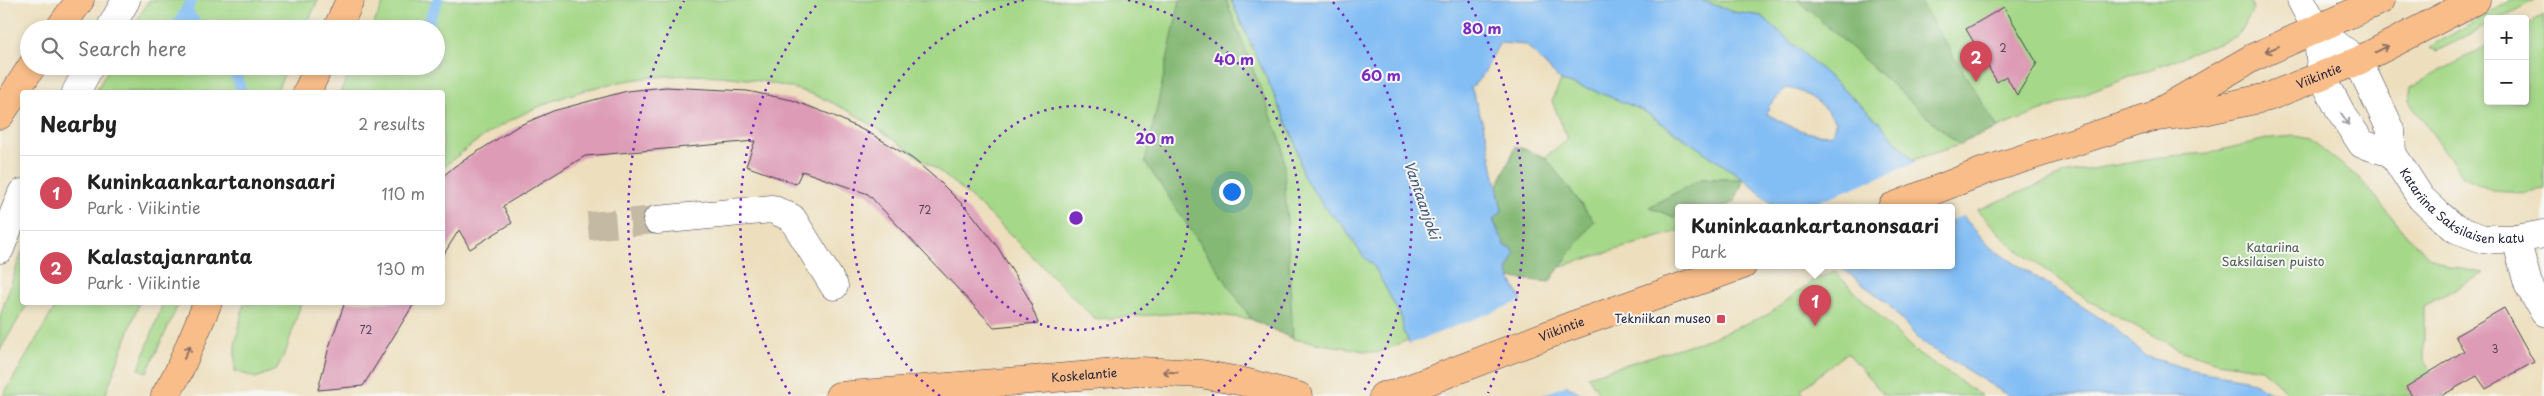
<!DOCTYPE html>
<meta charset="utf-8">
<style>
body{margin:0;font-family:"Playpen Sans",sans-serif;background:#f6f6f6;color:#222}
.controls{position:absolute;right:15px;top:15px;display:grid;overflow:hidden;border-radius:5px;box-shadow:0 2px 8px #0003}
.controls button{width:45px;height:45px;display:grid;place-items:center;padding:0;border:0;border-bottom:1px solid #e0e0e0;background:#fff;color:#222;font:25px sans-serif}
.you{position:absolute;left:1231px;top:191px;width:18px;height:18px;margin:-12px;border:4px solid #fff;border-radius:50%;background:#1a73e8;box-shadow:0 0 0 8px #1a73e833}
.badge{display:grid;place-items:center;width:32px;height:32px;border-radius:50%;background:#d1495b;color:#fff;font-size:16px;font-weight:700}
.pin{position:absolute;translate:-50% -41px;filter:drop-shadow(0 1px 2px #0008)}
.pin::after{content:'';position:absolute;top:26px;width:18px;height:15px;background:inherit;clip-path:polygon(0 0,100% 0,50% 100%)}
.popup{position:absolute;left:1675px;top:204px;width:280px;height:65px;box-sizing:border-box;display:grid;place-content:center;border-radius:5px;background:#fff;filter:drop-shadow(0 1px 4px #0005);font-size:16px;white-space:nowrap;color:#767676}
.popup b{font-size:19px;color:#222}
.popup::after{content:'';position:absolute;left:50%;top:100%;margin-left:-10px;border:10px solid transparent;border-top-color:#fff}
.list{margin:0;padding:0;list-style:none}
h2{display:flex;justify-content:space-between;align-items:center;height:65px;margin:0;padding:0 20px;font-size:21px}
h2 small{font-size:16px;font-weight:400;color:#767676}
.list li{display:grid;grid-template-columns:32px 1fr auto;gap:15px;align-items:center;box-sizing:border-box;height:75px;padding:0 20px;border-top:1px solid #e0e0e0}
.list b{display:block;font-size:19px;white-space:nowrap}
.list p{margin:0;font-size:16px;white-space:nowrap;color:#767676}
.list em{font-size:16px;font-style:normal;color:#767676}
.icon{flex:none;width:28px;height:28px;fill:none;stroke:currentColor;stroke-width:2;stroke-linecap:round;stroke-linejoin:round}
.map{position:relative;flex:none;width:2544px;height:396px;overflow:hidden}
.search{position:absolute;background:#fff;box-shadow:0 2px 8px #0003;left:20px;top:20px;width:425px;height:55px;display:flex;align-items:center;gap:12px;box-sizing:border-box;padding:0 18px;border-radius:28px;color:#767676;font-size:19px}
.panel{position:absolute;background:#fff;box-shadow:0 2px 8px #0003;left:20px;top:90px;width:425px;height:215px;border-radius:5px}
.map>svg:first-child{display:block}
</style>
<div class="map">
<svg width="2544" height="396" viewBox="0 0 2544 396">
<rect width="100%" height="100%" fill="#f6f6f2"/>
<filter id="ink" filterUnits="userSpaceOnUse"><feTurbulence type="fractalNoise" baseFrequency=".02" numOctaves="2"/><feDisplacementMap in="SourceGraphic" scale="10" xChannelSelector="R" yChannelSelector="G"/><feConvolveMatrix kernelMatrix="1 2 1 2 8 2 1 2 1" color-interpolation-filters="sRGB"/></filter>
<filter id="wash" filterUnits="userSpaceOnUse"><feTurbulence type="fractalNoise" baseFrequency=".0096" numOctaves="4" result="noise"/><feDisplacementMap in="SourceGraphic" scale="20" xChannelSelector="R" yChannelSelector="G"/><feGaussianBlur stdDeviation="1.12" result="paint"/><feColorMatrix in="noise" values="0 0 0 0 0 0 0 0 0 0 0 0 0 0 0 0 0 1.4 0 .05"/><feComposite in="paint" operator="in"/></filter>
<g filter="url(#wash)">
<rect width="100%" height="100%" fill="#eddfbd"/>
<!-- green -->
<path fill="#a5d888" stroke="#647d62" d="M149 0H318L305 29H132Z
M385 0H1231L1295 141 1303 176 1328 212 1341 223 1363 256 1374 266 1402 319 1403 331 1408 340 1377 353 1293 339 1251 319 1195 312 1095 319C1049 274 1004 225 955 184 936 168 916 155 896 141 867 121 834 100 799 90 743 74 683 71 625 81 557 93 494 122 443 168L442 92H340L353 66H436V29H371Z
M1700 0H2251L2253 10 2237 36 1966 140 1962 144 1913 160 1877 120 1762 16 1734 12Z
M2510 0H2535L2499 19H2488V25L2437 51 2429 48Z
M2544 15V190L2526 193 2492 191 2463 176 2409 101 2411 87 2488 45V101H2525V25Z
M110 66H288L276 92H192L176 90 156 92H96Z
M1561 81 1593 90 1642 110 1744 179H1701L1650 207 1679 219V231L1559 267 1594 221 1545 157 1568 139 1552 101Z
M2296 136 2310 139 2360 179 2411 240 2429 256 2450 267 2484 273 2424 306V359L2445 396H2291L2262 369 2218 362 2182 351 2089 301 2013 247 1977 210 2067 173 2171 156 2208 153 2271 138Z
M22 251V302L28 303 0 350V317Z
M1835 272 1915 351 1982 396H1885L1847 352 1801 390 1805 396H1601L1588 376 1711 338 1769 314 1815 279Z
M58 302 139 303 105 396H3Z
M163 303H179L147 372 139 369Z
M244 303H301L286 351 276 370 256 378 235 371V346Z"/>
<!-- forest -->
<path fill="#84b874" stroke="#536d58" d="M1180 0H1226L1283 146 1293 339 1251 319 1145 162Z
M1798 0H1921L1920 2 1998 128 1966 140 1960 146Z
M1516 146 1545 157 1594 221 1549 282 1510 278 1507 271 1512 249 1505 246 1493 219 1502 211 1497 187Z
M1701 179H1744L1735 201 1725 207H1679V219L1649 207Z"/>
<!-- water -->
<path fill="#82bdf4" stroke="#527098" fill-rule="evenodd" d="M1231 0H1700L1734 12 1762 16 1877 120 1991 248 2114 327 2145 356 2192 370 2245 379 2279 396H2009L1920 341 1888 304 1838 265H1951V207H1775L1744 179 1642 110 1593 90 1561 81 1526 45 1500 43C1489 59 1487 76 1471 87L1486 133 1502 211 1493 220 1505 246 1512 249 1515 254 1507 271 1510 278 1565 384 1585 396H1424L1408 340 1403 331 1402 319 1374 266 1363 256 1341 223 1328 212 1303 176 1295 141ZM1786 88C1806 90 1823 105 1836 121L1832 134C1806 137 1788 125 1767 114L1769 106Z"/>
<!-- pier -->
<path fill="#eddfbd" d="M1918 162 1965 215 1951 220V207H1805Z
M1524 300 1569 384 1540 396H1421L1407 345Z"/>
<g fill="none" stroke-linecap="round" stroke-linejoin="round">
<!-- stream -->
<path stroke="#82bdf4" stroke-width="11" d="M186 10 200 29
M175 29 192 0
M425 29 438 0
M229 66 238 79 241 92"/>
</g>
<g id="blocks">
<!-- building -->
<path fill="#dd9bb6" d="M2004 7 2037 63 2017 95 2006 76 1997 82 1966 29Z
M666 87 747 91 792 100 834 116 873 135 913 159 940 182 972 214 997 246 1028 297 1038 323 994 327 868 194 802 171 796 184 746 166 755 141 585 156 503 206 512 223 470 249 459 230 442 257V177L455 166 518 126 553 111 627 91Z
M345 302H415L363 386 318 390 329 347Z
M2504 308 2534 362 2486 389 2477 376 2441 396H2412L2406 387 2464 351 2455 336Z"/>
</g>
</g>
<g filter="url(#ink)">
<use href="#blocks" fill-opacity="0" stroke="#403e4e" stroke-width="1"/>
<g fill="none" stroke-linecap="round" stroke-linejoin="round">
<!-- minor-tunnel -->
<path stroke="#c4b9a3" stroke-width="28" stroke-dasharray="28 14" stroke-linecap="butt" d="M588 226 657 220"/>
<defs>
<g id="minor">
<path d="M2301 0 2317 30 2322 76 2340 111 2362 144 2392 153"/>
<path d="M110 29 126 0"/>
<path id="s1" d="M2317 30 2358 61 2391 130 2392 153 2421 198 2438 214 2456 229 2483 239H2516L2544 234"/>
<path d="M76 92 90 66"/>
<path d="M657 220 772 209 792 218 834 286"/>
<path d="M2516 239 2528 284 2544 312"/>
<path d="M0 249 22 193"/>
</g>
<g id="major">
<path d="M2159 112 2252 58 2381 0"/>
<path id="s2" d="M1892 207 1984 171 2149 118 2204 111 2268 97 2358 61 2476 0"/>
<path id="s3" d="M839 396 1140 371 1201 374 1244 382 1298 396"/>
<path id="s4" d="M1383 396 1395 394 1568 327 1743 265"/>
</g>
<path id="highway" d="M59 29 80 0
M337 29 350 0
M307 92 319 66
M0 115 32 66
M165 396 178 373 208 302"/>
</defs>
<!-- minor casing -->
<use href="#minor" stroke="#403e4e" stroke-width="29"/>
<!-- major casing -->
<use href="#major" stroke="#403e4e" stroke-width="29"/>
<!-- highway casing -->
<use href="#highway" stroke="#403e4e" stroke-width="29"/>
<!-- minor -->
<use href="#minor" stroke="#fff" stroke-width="28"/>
<!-- major -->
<use href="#major" stroke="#f8bd89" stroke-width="28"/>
<!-- highway -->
<use href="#highway" stroke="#f8bd89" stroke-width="28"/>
</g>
<!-- one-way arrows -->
<defs><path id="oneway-shaft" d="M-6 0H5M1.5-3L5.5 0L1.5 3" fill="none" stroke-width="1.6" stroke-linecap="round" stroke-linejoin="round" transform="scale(1.25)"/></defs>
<g stroke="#8d7062">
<use href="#oneway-shaft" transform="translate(2272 49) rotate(157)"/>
<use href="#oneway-shaft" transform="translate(2382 49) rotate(-27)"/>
<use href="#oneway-shaft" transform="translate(187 352) rotate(-66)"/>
<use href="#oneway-shaft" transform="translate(1170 372) rotate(-176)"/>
</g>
<use stroke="#9c9ca7" href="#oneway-shaft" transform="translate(2345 119) rotate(57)"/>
</g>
<!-- distance rings -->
<g fill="none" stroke="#7b2cbf" stroke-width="2.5" stroke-dasharray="2.5 5">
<circle cx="1076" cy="218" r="112"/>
<path d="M940 396A224 224 0 0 1 1024 0M1128 0A224 224 0 0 1 1212 396"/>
<path d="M790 394A336 336 0 0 1 819 2M1333 2A336 336 0 0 1 1362 394"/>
<path d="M664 393A448 448 0 0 1 684 1M1468 1A448 448 0 0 1 1488 393"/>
</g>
<!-- markers -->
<rect fill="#d1495b" stroke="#f6f6f2" stroke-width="2" x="1716" y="314" width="10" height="10" rx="2.5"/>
<g text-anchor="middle" stroke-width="4" stroke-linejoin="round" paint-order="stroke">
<!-- number labels -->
<g font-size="10" fill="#51405a">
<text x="2003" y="52">2</text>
<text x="925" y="214">72</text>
<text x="366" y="334">72</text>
<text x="2495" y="353">3</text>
</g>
<!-- street labels -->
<g font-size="12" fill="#22223b" stroke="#f6f6f2">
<text dy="4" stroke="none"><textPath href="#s2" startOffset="448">Viikintie</textPath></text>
<text dy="4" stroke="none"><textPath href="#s1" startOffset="246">Katariina Saksilaisen katu</textPath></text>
<text dy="4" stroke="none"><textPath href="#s4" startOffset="191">Viikintie</textPath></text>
<text dy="4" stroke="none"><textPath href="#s3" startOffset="246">Koskelantie</textPath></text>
</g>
<!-- park labels -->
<g font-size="12" fill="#495952" stroke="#f6f6f2">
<text x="2273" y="252">Katariina<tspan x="2273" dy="14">Saksilaisen puisto</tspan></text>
</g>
<!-- poi labels -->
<g font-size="12" fill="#22223b" stroke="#f6f6f2" text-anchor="end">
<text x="1711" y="323">Tekniikan museo</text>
</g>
<!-- water labels -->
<g font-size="14" font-style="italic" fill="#44587c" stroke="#f6f6f2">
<text transform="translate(1422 200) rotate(71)" y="5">Vantaanjoki</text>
</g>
</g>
<circle cx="1076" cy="218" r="8" fill="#7b2cbf" stroke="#f6f6f2" stroke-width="2.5"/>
<g font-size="15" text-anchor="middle" font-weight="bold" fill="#7b2cbf" stroke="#f6f6f2" stroke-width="4" stroke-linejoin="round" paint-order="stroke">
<text x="1482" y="34">80 m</text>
<text x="1234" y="65">40 m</text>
<text x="1381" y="81">60 m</text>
<text x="1155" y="144">20 m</text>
</g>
</svg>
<div class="controls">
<button>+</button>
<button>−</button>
</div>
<div class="you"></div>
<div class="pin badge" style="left:1815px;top:326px">1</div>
<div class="popup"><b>Kuninkaankartanonsaari</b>Park</div>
<div class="pin badge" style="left:1976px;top:82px">2</div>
<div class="search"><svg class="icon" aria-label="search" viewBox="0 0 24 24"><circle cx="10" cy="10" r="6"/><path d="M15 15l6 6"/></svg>Search here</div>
<section class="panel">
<h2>Nearby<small>2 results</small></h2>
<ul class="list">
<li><span class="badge">1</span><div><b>Kuninkaankartanonsaari</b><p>Park · Viikintie</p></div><em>110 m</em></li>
<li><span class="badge">2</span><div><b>Kalastajanranta</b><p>Park · Viikintie</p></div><em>130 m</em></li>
</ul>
</section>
</div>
